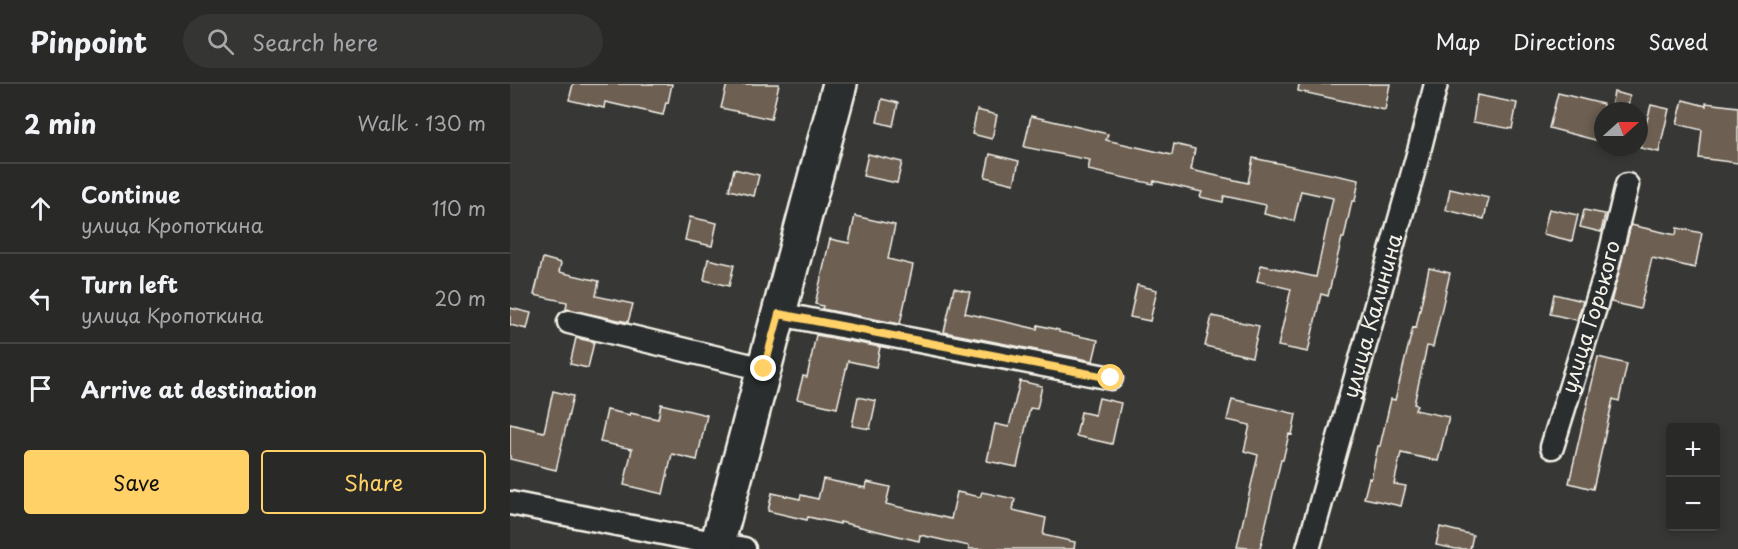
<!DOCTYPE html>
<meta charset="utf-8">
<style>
body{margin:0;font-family:"Playpen Sans",sans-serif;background:#353534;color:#f1f3f6}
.controls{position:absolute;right:18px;bottom:18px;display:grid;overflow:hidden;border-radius:6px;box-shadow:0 3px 9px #0003}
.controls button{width:54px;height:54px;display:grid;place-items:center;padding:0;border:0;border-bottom:2px solid #454545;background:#292928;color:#f1f3f6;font:30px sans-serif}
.compass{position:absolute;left:1084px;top:18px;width:54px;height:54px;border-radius:50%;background:#292928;box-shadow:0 3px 9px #0003;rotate:69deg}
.stop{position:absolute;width:18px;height:18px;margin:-14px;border:4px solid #ffd166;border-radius:50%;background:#fff}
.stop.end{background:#ffd166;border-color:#fff;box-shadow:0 2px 6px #0008}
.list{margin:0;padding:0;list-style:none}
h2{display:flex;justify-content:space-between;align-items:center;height:78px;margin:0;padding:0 24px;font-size:26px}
h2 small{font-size:20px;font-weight:400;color:#a5a6a8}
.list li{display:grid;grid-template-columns:39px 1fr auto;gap:18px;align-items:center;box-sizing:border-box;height:90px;padding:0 24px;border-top:2px solid #454545}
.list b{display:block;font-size:22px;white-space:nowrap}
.list p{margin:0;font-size:20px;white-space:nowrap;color:#a5a6a8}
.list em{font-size:20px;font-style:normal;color:#a5a6a8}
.actions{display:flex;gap:12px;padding:18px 24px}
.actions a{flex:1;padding:14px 0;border:2px solid #ffd166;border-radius:6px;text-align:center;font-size:21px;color:#ffd166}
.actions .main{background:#ffd166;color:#111}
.icon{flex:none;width:33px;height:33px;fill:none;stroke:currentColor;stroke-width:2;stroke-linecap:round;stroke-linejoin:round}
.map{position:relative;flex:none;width:1228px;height:465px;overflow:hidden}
header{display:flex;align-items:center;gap:36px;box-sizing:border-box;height:84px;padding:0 30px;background:#292928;border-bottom:2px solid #454545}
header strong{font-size:28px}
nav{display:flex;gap:33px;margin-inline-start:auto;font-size:21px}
.search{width:420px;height:54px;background:#353534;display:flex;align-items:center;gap:15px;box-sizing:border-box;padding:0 21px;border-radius:33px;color:#a5a6a8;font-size:22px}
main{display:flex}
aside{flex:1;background:#292928}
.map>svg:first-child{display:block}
</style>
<header>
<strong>Pinpoint</strong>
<div class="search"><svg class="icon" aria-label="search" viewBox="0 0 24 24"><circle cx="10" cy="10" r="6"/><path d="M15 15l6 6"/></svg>Search here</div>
<nav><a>Map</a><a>Directions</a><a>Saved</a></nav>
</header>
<main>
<aside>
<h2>2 min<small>Walk · 130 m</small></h2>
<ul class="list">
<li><svg class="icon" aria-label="ahead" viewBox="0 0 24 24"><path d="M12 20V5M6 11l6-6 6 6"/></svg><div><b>Continue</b><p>улица Кропоткина</p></div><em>110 m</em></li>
<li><svg class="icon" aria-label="left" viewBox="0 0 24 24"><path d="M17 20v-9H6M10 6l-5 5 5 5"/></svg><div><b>Turn left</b><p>улица Кропоткина</p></div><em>20 m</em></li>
<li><svg class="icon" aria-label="arrive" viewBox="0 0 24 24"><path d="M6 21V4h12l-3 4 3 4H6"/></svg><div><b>Arrive at destination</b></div></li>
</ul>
<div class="actions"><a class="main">Save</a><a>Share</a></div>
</aside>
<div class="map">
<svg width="1228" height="465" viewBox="0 0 1228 465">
<rect width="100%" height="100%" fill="#373735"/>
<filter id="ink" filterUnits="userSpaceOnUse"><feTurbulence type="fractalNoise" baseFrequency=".0167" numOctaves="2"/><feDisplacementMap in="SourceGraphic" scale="12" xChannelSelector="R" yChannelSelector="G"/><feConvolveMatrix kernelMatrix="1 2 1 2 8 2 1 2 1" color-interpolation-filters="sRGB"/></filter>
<g filter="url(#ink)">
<!-- building -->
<path fill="#6d6053" stroke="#f4f1e8" stroke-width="1.5" d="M63 0H162L158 19 156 18 153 31 95 18 94 24 59 16Z
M217 0H269L261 35 211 24Z
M789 0H880L875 26 788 7Z
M1104 8 1120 12 1117 27H1100Z
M1048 9 1093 20V58L1039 44Z
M967 11 1007 19 1002 45 963 38Z
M372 15 388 19 383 42 367 38Z
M1173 16 1196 22V19L1228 23V79L1189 74 1192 46 1167 40Z
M1141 21 1159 25 1149 68 1130 64Z
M467 26 487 31 482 55 462 50Z
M521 32 598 50 596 56 662 71 664 60 685 65 681 86 738 99 743 74 849 96 845 117H842L834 154H832L818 212 811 210 798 268 768 262 781 205 747 197 751 181 806 193 823 114 791 107 784 137 754 130 756 121 714 112 713 118 690 113 692 108 644 97 643 100 578 86 580 76 514 63Z
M358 70 392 78 387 99 353 92Z
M480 70 509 77 504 100 475 93Z
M224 85 249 91 244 112 219 106Z
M940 105 979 114 974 135 936 126Z
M1039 125 1068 131 1062 157 1033 150Z
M1074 126 1095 130 1091 148 1070 143Z
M345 132 385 141 378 175 403 181 390 240 312 225 313 222 305 220 320 155 339 159Z
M180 133 207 139 202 162 175 156Z
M1121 141 1166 151 1167 144 1192 149 1185 184 1142 174 1130 225 1101 218Z
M33 174 51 179 49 188 89 197 86 212 123 220 118 238 56 225 57 218 24 211Z
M198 175 224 181 219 202 194 196Z
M919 184 940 189 923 263 917 262 904 320 907 321 905 326 939 333 928 377 891 369 884 400 896 402 891 422 854 414 859 394 861 395 868 362H870L881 315 885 316 903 243 906 244Z
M627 201 647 206 640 237 620 233Z
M444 204 460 208 455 229 527 245 528 241 549 246V248L588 256 583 277 434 248Z
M1044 210 1073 217 1067 236 1040 230Z
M0 224 21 229 17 245 0 241Z
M702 232 749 242 742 273 695 262Z
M306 251 370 263 366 283 338 277 327 324 287 315 293 292 297 293Z
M66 254 84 258 78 284 60 280Z
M1088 273 1117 280 1109 317 1103 315 1083 405 1059 399Z
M510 297 532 302 527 325 520 324 507 383 477 377 485 340 499 343Z
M43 307 63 312 46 386 0 375V340L34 348Z
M348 313 366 317 360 345 342 342Z
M589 314 611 319 602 360 566 352 571 328 585 331Z
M722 315 786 330 782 351 779 350 773 376H771L750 465 727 463 748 371 734 367 740 341 717 336Z
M151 320 197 331 187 376 162 370 153 410 114 401 122 365 90 358 97 326 120 331V329L148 335Z
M313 395 356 404 357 398 380 403 376 420 441 435 447 408 470 413 472 408 505 415 503 426 536 434 533 451 565 458 564 465H459V462L410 451 409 457 330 438V440L298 433 297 436 258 427 262 409 290 415 291 411 308 415Z
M930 443 963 451 960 465H946L926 461Z"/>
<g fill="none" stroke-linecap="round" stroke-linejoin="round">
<defs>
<g id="minor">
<path d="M269 230 601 294"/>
<path d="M59 238 254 285"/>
<path id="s1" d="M1042 363 1096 188 1117 101"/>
<path d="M0 419 234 465"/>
<path id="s2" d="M798 465 909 67 926 0"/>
</g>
<path id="secondary" d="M206 465 330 0"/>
</defs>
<!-- minor casing -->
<use href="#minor" stroke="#f4f1e8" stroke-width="27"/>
<!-- secondary casing -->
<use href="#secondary" stroke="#f4f1e8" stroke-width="38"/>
<!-- minor -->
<use href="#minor" stroke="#2a2d2e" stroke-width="22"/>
<!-- secondary -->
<use href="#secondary" stroke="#2a2d2e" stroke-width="33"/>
</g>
</g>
<g fill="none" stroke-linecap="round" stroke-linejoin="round" filter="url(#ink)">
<!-- route -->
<path stroke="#ffd166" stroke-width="8" d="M254 285 269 230 601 294"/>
</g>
<g text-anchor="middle" stroke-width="5" stroke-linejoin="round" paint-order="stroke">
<!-- street labels -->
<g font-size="21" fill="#f4f1e8" stroke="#2a2d2e">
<text dy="7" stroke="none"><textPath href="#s1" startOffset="136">улица Горького</textPath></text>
<text dy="7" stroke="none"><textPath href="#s2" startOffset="242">улица Калинина</textPath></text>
</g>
</g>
</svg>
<div class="controls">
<button>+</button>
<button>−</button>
</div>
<svg class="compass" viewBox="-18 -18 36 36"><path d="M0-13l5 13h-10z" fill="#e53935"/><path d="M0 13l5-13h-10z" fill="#a5a6a8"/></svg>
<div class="stop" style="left:601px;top:294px"></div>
<div class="stop end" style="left:254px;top:285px"></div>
</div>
</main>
